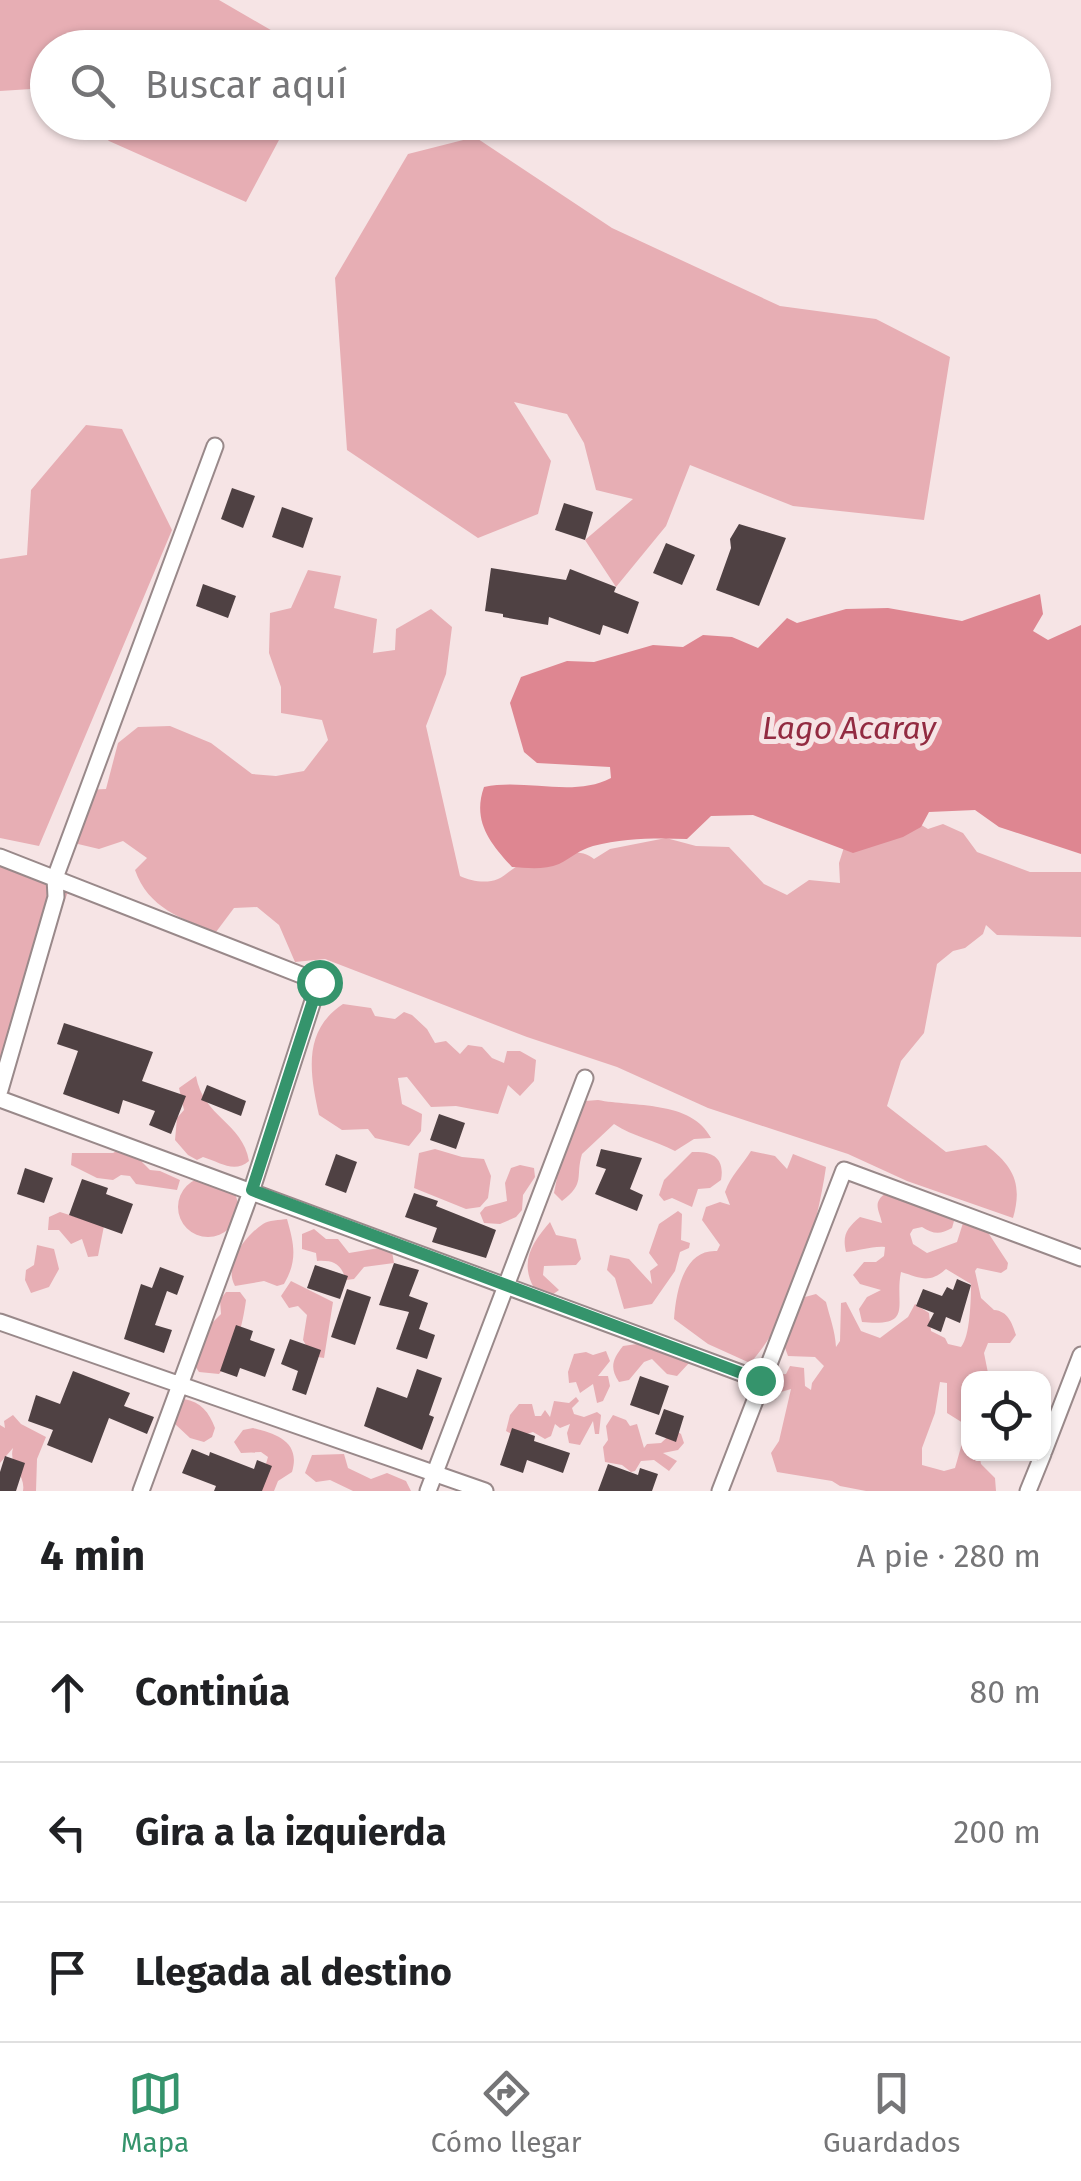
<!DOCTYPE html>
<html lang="es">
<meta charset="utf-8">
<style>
body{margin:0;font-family:"Fira Sans",sans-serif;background:#f2f2f2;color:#202124}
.controls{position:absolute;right:30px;bottom:30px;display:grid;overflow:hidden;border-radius:20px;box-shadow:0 2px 8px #0004}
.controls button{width:90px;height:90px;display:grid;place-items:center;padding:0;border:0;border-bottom:2px solid #e0e0e0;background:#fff;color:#202124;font:50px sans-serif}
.stop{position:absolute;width:30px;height:30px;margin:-22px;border:8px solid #35946c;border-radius:50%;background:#fff}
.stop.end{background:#35946c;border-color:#fff;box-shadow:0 2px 10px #0008}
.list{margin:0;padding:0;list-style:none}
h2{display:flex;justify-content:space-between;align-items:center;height:130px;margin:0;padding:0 40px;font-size:42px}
h2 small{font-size:32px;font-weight:400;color:#757577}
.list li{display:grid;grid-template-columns:65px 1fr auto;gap:30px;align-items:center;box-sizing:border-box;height:140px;padding:0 40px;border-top:2px solid #e0e0e0}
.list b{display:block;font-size:38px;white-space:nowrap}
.list em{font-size:32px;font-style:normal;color:#757577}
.icon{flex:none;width:55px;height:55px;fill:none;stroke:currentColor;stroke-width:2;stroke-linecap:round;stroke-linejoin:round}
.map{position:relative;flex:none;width:1081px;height:1491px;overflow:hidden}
.search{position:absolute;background:#fff;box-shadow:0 2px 8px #0004;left:30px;right:30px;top:30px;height:110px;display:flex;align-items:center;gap:25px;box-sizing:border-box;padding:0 35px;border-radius:55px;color:#757577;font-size:38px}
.sheet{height:550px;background:#fff}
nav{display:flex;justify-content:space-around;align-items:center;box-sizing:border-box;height:140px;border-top:2px solid #e0e0e0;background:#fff;font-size:28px;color:#757577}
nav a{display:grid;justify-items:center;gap:5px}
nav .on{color:#35946c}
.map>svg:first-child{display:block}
</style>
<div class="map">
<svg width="1081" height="1491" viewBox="0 0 1081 1491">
<rect width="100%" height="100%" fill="#f6e4e5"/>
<!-- green -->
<path fill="#e7aeb4" d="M0 0H219L300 47 48 48 47 88 0 91Z
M90 123H288L246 202 109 141Z
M475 137 612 228 780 306 876 319 950 357 924 520 793 506 690 465 666 526 616 587 585 540 633 499 596 490 584 443 567 414 514 402 551 461 538 514 478 538 347 450 335 278 408 154Z
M86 425 122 429 172 530 39 846 0 838V559L27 555 31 490Z
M308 570 341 576 334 608 377 619 373 653 395 650 396 629 431 609 452 627 446 674 426 726 460 876C471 881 486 884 498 879 505 876 511 869 518 866 538 858 575 843 594 859L610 849 666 838 696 846 729 847 764 884 787 895 809 880 840 883 839 863 847 838 908 817 928 829 943 824 963 833 977 852 1030 872H1081V937L997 935 986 925 983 934 965 948 953 951 937 964 924 1033 901 1061 887 1106 946 1152 986 1145C1013 1166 1023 1183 1013 1218L907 1181 848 1154 708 1108 617 1067 527 1037 325 959 295 962 279 925 257 907 234 908 216 932C182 919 148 908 135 870L147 858 123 841 99 849 78 844 74 822 83 790 106 789 118 743 138 727 170 726 211 743 252 774 276 776 304 771 328 740 322 720 281 713V687L269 653 270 613 291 608Z
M0 866 68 892 0 1067Z
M343 1004 371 1008 375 1016 395 1019 404 1012 412 1015 427 1029 435 1043 446 1041 460 1054 468 1045 482 1047 492 1058 504 1063 507 1051H520L536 1060 534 1081 520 1096 508 1085 498 1114 456 1106 431 1107 407 1077 398 1078 402 1104 422 1114 421 1131 409 1146 375 1138 368 1129 342 1130 319 1115C310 1074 302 1031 343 1004Z
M196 1076C203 1117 242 1122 249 1161 234 1174 220 1162 203 1157L197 1160 188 1155 175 1140 177 1118 184 1110 179 1088Z
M598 1100C632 1107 692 1100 711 1138L694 1139 675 1151C654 1140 634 1137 614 1124L582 1154C575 1177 586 1183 562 1201L554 1193 570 1112 585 1101Z
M122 1148 140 1150 142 1162 150 1170 160 1171 180 1180 177 1190 136 1184 130 1176 121 1175 113 1180 97 1178 71 1165 72 1153H113Z
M435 1149 462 1157 484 1159 491 1176 488 1198 480 1207 466 1209 414 1188 419 1153Z
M751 1151 775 1156 787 1169 793 1154 826 1167C817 1228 793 1317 750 1363L708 1344 674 1319C676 1293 683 1249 717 1251L720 1245 702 1220 706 1207 720 1202 730 1205 725 1192C731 1175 742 1166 751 1151Z
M692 1152C713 1151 725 1158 721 1180L710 1188 698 1189 692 1207 672 1198 664 1201 659 1195 664 1180Z
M520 1165 534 1168 535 1177 523 1195 522 1210 516 1217 500 1224 484 1223 480 1213 485 1207 507 1201 505 1183 511 1168Z
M178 1207a30 30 0 1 1 60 0a30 30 0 1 1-60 0Z
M886 1193 937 1212 954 1221 952 1228C940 1235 933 1234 922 1227L913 1229 910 1234 913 1244 927 1253 957 1242 963 1223 970 1220 985 1228 1008 1263 1007 1269 1001 1273 977 1268 975 1271 981 1298 994 1310C1008 1311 1012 1323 1016 1335L1010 1343H988L984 1353 989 1378H968V1421L963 1423 947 1413V1383L940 1382 935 1413 922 1448V1465L944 1471 955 1468 965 1433 968 1432V1454H987L980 1458 981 1464 995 1478 996 1491H866L840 1486 832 1481 777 1472 771 1453 779 1441 791 1389 781 1392 775 1400 767 1399 768 1385 775 1375 786 1374 790 1366 804 1368 805 1386 811 1390 812 1383 824 1366 815 1357 788 1356 784 1345 805 1297 816 1294 826 1302C830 1318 835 1330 836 1347L840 1341 841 1303 846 1302 861 1331 880 1338 908 1317 915 1304 929 1313 931 1331 945 1338 948 1344 961 1347C970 1337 971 1300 971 1284L946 1269C929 1284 921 1278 901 1272 894 1305 915 1327 862 1322L859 1309 867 1297 881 1290 860 1284 853 1275 864 1262H876L884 1256 885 1247C871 1246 860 1251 846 1252 842 1235 847 1228 860 1217L882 1223C879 1209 872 1203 886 1193Z
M678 1211 682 1214 681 1240 690 1243 689 1248 680 1252 675 1271 652 1304 624 1309 615 1278 607 1270 610 1255 629 1259 652 1284 650 1271 658 1265 649 1253 659 1224Z
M60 1212 104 1226 98 1256 88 1257 82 1239 71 1244 59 1230H48L49 1217Z
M287 1219C294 1244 298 1260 284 1284L277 1286 264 1281 235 1286C223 1265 245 1236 263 1224 268 1220 280 1220 287 1219Z
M550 1222 556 1235 576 1239 581 1259 576 1265 544 1266 543 1275 559 1290 552 1295 534 1288C519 1261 533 1242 550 1222Z
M314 1229 326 1239H338L349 1253 391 1246 394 1263 364 1267 354 1279 346 1280C341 1264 334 1260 317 1261L316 1253 302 1249V1234Z
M37 1245 54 1249 59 1269 49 1287 31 1293 25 1280 26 1270 34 1265Z
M291 1281 333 1302 324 1358 312 1356 303 1340 307 1315 298 1306 289 1308 281 1296Z
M226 1292H240L246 1300C243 1323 235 1357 219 1374L199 1372 193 1363 199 1336 221 1314 220 1300Z
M651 1332C672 1335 679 1344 689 1363L677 1376 667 1374 652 1359 644 1362 629 1380 619 1382C609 1367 613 1359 623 1346L637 1344Z
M606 1351 610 1361 598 1376H608L610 1386 603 1401 597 1403 593 1384 580 1393 576 1382 569 1383 568 1372 574 1354 586 1352 593 1355Z
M576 1397 579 1401 572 1408 574 1414 584 1417 597 1412 601 1415 599 1434H595L593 1421 580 1445 569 1443 567 1433 570 1424 560 1428 555 1424 551 1436 545 1439 533 1432 517 1437 506 1431 510 1415 519 1404H532L535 1416H541L545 1410 550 1417 554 1401 569 1403Z
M184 1399C201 1402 209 1412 215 1428L212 1437 204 1442 190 1438 175 1424 177 1404Z
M13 1415 21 1424 46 1437 37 1459 36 1491H23C26 1474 8 1466 13 1448L0 1463V1425L5 1428 4 1421Z
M613 1415 626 1420 630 1426 637 1424 644 1448 647 1444 661 1443 675 1430 681 1434 684 1443 678 1450 663 1453 677 1461 669 1471 654 1460 641 1461 635 1471 631 1472 622 1465 605 1462 603 1447 608 1440 606 1426Z
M253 1428C277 1434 301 1442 292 1472L278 1481 274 1491H258L268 1457 261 1452 241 1453 234 1442 243 1430Z
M344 1454 348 1468 371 1479 387 1473 406 1481 411 1491H353L330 1480 316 1482 305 1473 312 1455Z"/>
<!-- water -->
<path fill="#de8691" d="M1040 594 1043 614 1033 631 1048 640 1081 625V854L999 827 975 810 929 812 921 827 903 837 853 853 753 815 711 816 687 839C655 838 625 838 593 846 579 850 571 858 559 864 545 870 527 868 512 867 490 843 472 821 484 787 525 778 573 798 611 778L610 767 537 763 524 752 510 703 521 677 567 661 594 662 653 645 683 647 703 635 732 637 758 648 787 618 797 623 846 609 888 608 962 621Z"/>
<!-- building -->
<path fill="#4f4143" d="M232 488 255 496 243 528 221 519Z
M564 503 593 512 585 540 555 530Z
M282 507 313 518 303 548 272 537Z
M739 524 786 538 759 606 716 590 731 548 730 539Z
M666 543 695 555 682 585 653 573Z
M491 568 566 580 570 569 616 587 614 592 639 602 628 634 603 625 600 635 549 617 548 625 503 617V614L485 611Z
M203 584 236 596 228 618 196 606Z
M64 1023 153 1052 142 1081 186 1096 171 1134 149 1125 155 1111 123 1100 119 1114 63 1094 78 1051 57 1044Z
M207 1085 246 1101 241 1116 201 1100Z
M439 1114 465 1123 456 1149 430 1140Z
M601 1149 642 1158 630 1189 643 1195 637 1211 595 1194 606 1169 596 1166Z
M336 1154 357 1162 346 1193 325 1185Z
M25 1168 53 1178 44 1203 17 1194Z
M82 1179 108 1188 106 1194 133 1204 122 1234 69 1215Z
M414 1193 438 1201 436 1206 496 1230 486 1258 432 1242 437 1228 405 1217Z
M394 1263 419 1270 409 1296 428 1303 419 1329 435 1335 427 1359 396 1349 409 1312 379 1305Z
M315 1265 348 1276 340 1299 307 1288Z
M160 1267 184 1276 177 1295 167 1291 155 1325 172 1330 164 1353 124 1339 141 1284 152 1288Z
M957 1279 971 1285 960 1323 946 1317 941 1332 927 1326 934 1313 916 1306 923 1289 942 1296 947 1287 953 1290Z
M347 1289 371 1297 355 1345 331 1337Z
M236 1325 253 1331 250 1340 275 1349 265 1377 240 1368 237 1377 220 1371Z
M290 1339 321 1350 306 1395 292 1390 298 1371 281 1364Z
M417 1369 442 1378 429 1415 434 1417 422 1450 364 1426 377 1387 407 1398Z
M73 1371 130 1393 124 1406 154 1417 147 1434 109 1418 92 1463 47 1445 53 1430 28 1421 36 1395 60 1404Z
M640 1376 669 1386 659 1415 630 1405Z
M664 1409 684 1416 676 1442 655 1434Z
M512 1428 535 1436 534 1441 570 1453 563 1473 527 1460 523 1473 500 1465Z
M192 1449 209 1456 210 1452 254 1469 257 1460 272 1466 262 1491H214L216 1486 182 1473Z
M5 1456 25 1463 16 1491H0V1472Z
M608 1464 638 1475 640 1468 658 1474 652 1491H598Z"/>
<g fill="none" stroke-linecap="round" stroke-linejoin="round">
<defs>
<path id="minor" d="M0 857 319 982 252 1189 141 1491
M0 1090 56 897 55 878 215 446
M0 1099 760 1380
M0 1322 485 1491
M1044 1451 1081 1355
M428 1491 585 1078
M720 1491 844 1170 1081 1258
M1028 1491 1043 1454"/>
</defs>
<!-- minor casing -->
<use href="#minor" stroke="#99898a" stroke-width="19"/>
<!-- minor -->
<use href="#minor" stroke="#fff" stroke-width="15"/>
</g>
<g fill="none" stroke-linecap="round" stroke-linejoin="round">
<!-- route -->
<path stroke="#35946c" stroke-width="12" d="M319 982 252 1190 760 1380"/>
</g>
<g text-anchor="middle" stroke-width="10" stroke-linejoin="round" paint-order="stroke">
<!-- water labels -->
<g font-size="32" font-style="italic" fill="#922b41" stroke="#f6e4e5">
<text x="849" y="739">Lago Acaray</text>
</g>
</g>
</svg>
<div class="controls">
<button><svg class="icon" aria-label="locate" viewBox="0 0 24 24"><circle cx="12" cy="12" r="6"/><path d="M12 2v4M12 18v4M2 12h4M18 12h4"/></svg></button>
</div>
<div class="stop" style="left:319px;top:982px"></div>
<div class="stop end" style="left:760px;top:1380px"></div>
<div class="search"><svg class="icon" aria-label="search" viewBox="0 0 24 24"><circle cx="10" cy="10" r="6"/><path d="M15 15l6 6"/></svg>Buscar aquí</div>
</div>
<section class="sheet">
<h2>4 min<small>A pie · 280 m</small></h2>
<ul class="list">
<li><svg class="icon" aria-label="ahead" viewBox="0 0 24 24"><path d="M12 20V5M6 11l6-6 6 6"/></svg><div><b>Continúa</b></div><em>80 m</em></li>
<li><svg class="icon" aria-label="left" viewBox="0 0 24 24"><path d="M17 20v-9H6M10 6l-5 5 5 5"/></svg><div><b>Gira a la izquierda</b></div><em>200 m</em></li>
<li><svg class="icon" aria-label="arrive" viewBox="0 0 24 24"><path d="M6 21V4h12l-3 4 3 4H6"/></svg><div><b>Llegada al destino</b></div></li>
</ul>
</section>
<nav>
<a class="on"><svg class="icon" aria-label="map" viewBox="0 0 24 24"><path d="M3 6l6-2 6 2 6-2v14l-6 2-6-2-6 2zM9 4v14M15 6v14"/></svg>Mapa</a>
<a><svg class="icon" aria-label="directions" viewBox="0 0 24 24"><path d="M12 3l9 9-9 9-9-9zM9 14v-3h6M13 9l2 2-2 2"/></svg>Cómo llegar</a>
<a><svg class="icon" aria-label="saved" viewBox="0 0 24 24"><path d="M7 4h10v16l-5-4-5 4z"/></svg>Guardados</a>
</nav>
